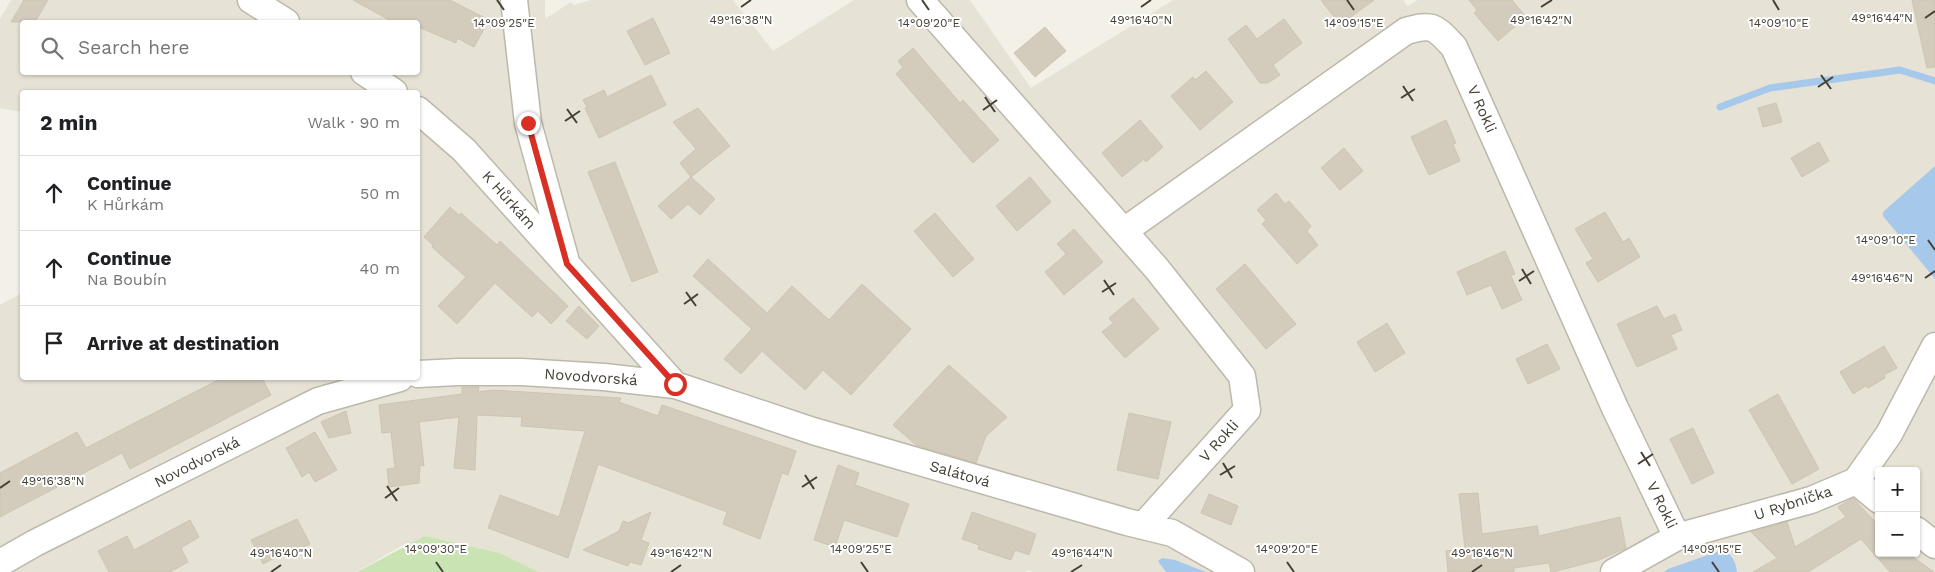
<!DOCTYPE html>
<meta charset="utf-8">
<style>
body{margin:0;font-family:"Work Sans",sans-serif;background:#f6f6f6;color:#202124}
.controls{position:absolute;right:15px;bottom:15px;display:grid;overflow:hidden;border-radius:5px;box-shadow:0 1px 4px #0004}
.controls button{width:45px;height:45px;display:grid;place-items:center;padding:0;border:0;border-bottom:1px solid #e0e0e0;background:#fff;color:#202124;font:25px sans-serif}
.stop{position:absolute;width:15px;height:15px;margin:-11px;border:4px solid #d93025;border-radius:50%;background:#fff}
.stop.end{background:#d93025;border-color:#fff;box-shadow:0 1px 5px #0008}
.list{margin:0;padding:0;list-style:none}
h2{display:flex;justify-content:space-between;align-items:center;height:65px;margin:0;padding:0 20px;font-size:21px}
h2 small{font-size:16px;font-weight:400;color:#757577}
.list li{display:grid;grid-template-columns:32px 1fr auto;gap:15px;align-items:center;box-sizing:border-box;height:75px;padding:0 20px;border-top:1px solid #e0e0e0}
.list b{display:block;font-size:19px;white-space:nowrap}
.list p{margin:0;font-size:16px;white-space:nowrap;color:#757577}
.list em{font-size:16px;font-style:normal;color:#757577}
.icon{flex:none;width:28px;height:28px;fill:none;stroke:currentColor;stroke-width:2;stroke-linecap:round;stroke-linejoin:round}
.map{position:relative;flex:none;width:1935px;height:572px;overflow:hidden}
.search{position:absolute;background:#fff;box-shadow:0 1px 4px #0004;left:20px;top:20px;width:400px;height:55px;display:flex;align-items:center;gap:12px;box-sizing:border-box;padding:0 18px;border-radius:5px;color:#757577;font-size:19px}
.panel{position:absolute;background:#fff;box-shadow:0 1px 4px #0004;left:20px;top:90px;width:400px;height:290px;border-radius:5px}
.map>svg:first-child{display:block}
</style>
<div class="map">
<svg width="1935" height="572" viewBox="0 0 1935 572">
<rect width="100%" height="100%" fill="#f2f0e7"/>
<!-- residential -->
<path fill="#e6e2d5" fill-rule="evenodd" d="M11 0H545V19L571 2 574 5 591 0H733L773 51 854 0H970L1031 88 1173 0H1403L1407 6 1418 0H1935V572H1033L1027 570 1026 572H539L500 553 425 536 410 545 405 544 356 572H0V305L22 293V378H418V92H22V112L0 108V19ZM22 22H418V72H22ZM1879 471H1916V553H1879Z"/>
<!-- green -->
<path fill="#c9e4b2" d="M425 536 500 553 539 572H357Z"/>
<!-- water -->
<path fill="#a6c9eb" d="M1935 166V279L1883 216V212Z
M1725 549C1732 556 1736 562 1737 572H1664L1668 569Z
M1162 558 1175 560 1206 572H1166L1158 561Z"/>
<g fill="none" stroke-linecap="round" stroke-linejoin="round">
<!-- stream -->
<path stroke="#a6c9eb" stroke-width="7" d="M1720 107 1770 88 1900 70 1935 81"/>
</g>
<!-- building -->
<path fill="#d3ccbd" stroke="#cdc5b0" d="M24 0H48L35 22H11Z
M353 0H450L489 20 474 47 457 38 456 43 418 27V22H393Z
M1321 0H1374L1340 25Z
M1469 0H1512L1526 17 1498 41 1474 13 1477 10Z
M1912 0H1935V67L1927 68Z
M653 18 670 53 645 65 627 31Z
M1284 19 1302 43 1273 65 1280 75 1268 83H1260L1228 39 1246 25 1257 39Z
M1045 27 1066 51 1035 77 1014 53Z
M913 48 960 103 963 100 999 140 973 163 896 74 903 67 898 61Z
M1206 71 1233 102 1200 130 1171 96 1193 77 1195 80Z
M651 75 666 105 599 138 585 108 587 107 583 100 604 90 607 97Z
M1776 103 1782 122 1763 127 1758 108Z
M698 108 730 146 691 177 680 163 696 149 673 122Z
M1140 120 1163 147 1146 162 1144 159 1122 177 1102 153Z
M1446 120 1456 143 1453 144 1460 161 1429 175 1411 137Z
M1819 142 1829 161 1802 177 1791 158Z
M1344 148 1363 171 1340 190 1321 168Z
M615 162 658 272 632 282 588 172Z
M691 177 715 199 700 215 688 204 671 219 658 206Z
M1030 177 1051 202 1017 231 996 206Z
M1276 193 1285 204 1289 201 1311 226 1307 231 1318 245 1297 264 1262 224 1266 220 1257 210Z
M450 207 459 215 461 213 497 245 500 241 568 306 551 324 538 311 532 317 495 283 457 324 438 306 466 277 432 247 433 245 424 237Z
M1605 212 1623 242 1629 238 1640 257 1598 282 1586 263 1593 259 1575 229Z
M935 213 974 259 953 277 914 231Z
M1074 229 1103 262 1064 295 1045 272 1066 254 1057 244Z
M1505 251 1515 274 1511 276 1522 300 1502 309 1491 285 1467 295 1457 272Z
M708 259 767 313 792 286 829 320 862 284 911 329 851 395 823 370 805 390 762 351 741 374 724 359 752 329 693 276Z
M1245 264 1296 324 1266 349 1216 289Z
M1133 298 1159 329 1125 358 1102 332 1113 323 1109 318Z
M579 306 599 326 587 339 566 321Z
M1657 306 1664 319 1675 314 1682 330 1671 335 1677 349 1637 367 1617 324Z
M1387 323 1405 353 1375 372 1357 342Z
M1547 344 1560 369 1528 384 1516 359Z
M1884 346 1897 368 1884 375 1885 378 1868 388 1866 386 1853 394 1840 372Z
M949 365 1007 417 986 436 976 463 916 445 893 425Z
M222 378H262L271 395 130 469 122 453 0 517V473L77 432 86 448Z
M462 387H479L478 392 493 390 621 398 619 402 658 416 662 405 796 451 788 475 782 473 760 539 723 524 727 512 598 464 568 558 488 528 500 495 559 517 585 431 521 426 522 417 477 415 475 470 454 468 459 417 419 422 424 466 420 465 419 483 389 487 387 469 395 468 391 432 382 433 379 405 462 394Z
M1778 394 1819 469 1792 484 1749 410Z
M346 411 351 433 329 438 321 422Z
M1129 413 1171 422 1158 479 1117 470Z
M1693 428 1714 473 1692 484 1670 439Z
M315 432 337 470 315 482 309 472 302 477 286 448Z
M838 465 859 473 855 485 909 504 897 537 844 520 835 547 814 540Z
M1478 493 1482 534 1537 526 1539 536 1620 517 1626 548 1599 560 1553 572H1551L1549 563 1514 568V572H1448L1446 551 1465 549 1459 494Z
M1209 494 1238 506 1231 525 1201 513Z
M1853 498 1879 526V553H1907L1934 572H1890L1861 539 1808 572H1753L1777 558 1751 532 1787 522 1795 547 1846 517 1838 507Z
M651 512 641 540 649 543 641 565 630 562 628 566 583 550 619 531 623 521 628 523Z
M972 512 1036 534 1029 555 1015 550 1011 560 978 549 979 545 962 539Z
M297 519 310 544 293 552 292 549 263 564 251 540Z
M190 520 199 537 181 548 188 562 170 572H109L98 551 127 536 134 550Z"/>
<g fill="none" stroke-linecap="round" stroke-linejoin="round">
<defs>
<path id="minor" d="M251 0 286 22
M514 0 528 123 565 258
M920 0 1157 269 1242 376 1247 410 1143 526
M364 72 394 92
M418 110 464 150 675 385
M1124 231 1406 31C1434 23 1435 27 1454 47L1615 408 1677 537
M418 374 458 372H522L604 377 675 385 813 431 1127 522 1172 533 1241 572
M1856 481 1879 500
M1916 530 1935 545
M0 563 35 543 318 401 400 378
M1614 572 1677 537 1811 500 1856 481 1889 434 1935 346"/>
</defs>
<!-- minor casing -->
<use href="#minor" stroke="#bdb8aa" stroke-width="29"/>
<!-- minor -->
<use href="#minor" stroke="#fff" stroke-width="26"/>
</g>
<g fill="none" stroke-linecap="round" stroke-linejoin="round">
<!-- route -->
<path stroke="#d93025" stroke-width="6" d="M528 123 567 264 675 384"/>
</g>
<!-- ticks -->
<path fill="none" stroke="#454036" stroke-width="2" d="M497 0 504 10M922 0 929 10M1347 0 1354 10M1773 0 1779 10M741 7 751 0M1141 7 1151 0M1541 7 1552 0M1925 18 1935 11M1821 75 1831 89M1403 86 1413 101M1818 87 1833 77M985 97 995 112M1401 98 1415 89M567 109 577 123M983 110 997 100M565 121 580 111M1928 240 1935 250M1522 269 1531 284M1925 278 1935 271M1104 280 1114 295M1519 281 1534 271M686 292 696 306M1102 292 1116 283M684 304 698 294M1641 452 1650 466M1223 463 1232 478M1638 464 1653 454M805 475 814 489M1220 475 1235 466M387 486 397 501M802 487 817 477M0 488 10 481M385 498 399 488M436 562 443 572M861 562 868 572M1287 562 1294 572M1712 562 1719 572M271 572 281 565M671 572 681 565M1071 572 1082 565M1472 572 1482 565"/>
<g text-anchor="middle" stroke-width="4" stroke-linejoin="round" paint-order="stroke">
<!-- street labels -->
<g font-size="15" fill="#454036" stroke="#fff">
<text transform="translate(1482 109) rotate(66)" y="5">V Rokli</text>
<text transform="translate(509 200) rotate(48)" y="5">K Hůrkám</text>
<text transform="translate(591 377) rotate(4)" y="5">Novodvorská</text>
<text transform="translate(1219 441) rotate(-48)" y="5">V Rokli</text>
<text transform="translate(197 462) rotate(-27)" y="5">Novodvorská</text>
<text transform="translate(960 474) rotate(16)" y="5">Salátová</text>
<text transform="translate(1793 503) rotate(-18)" y="5">U Rybníčka</text>
<text transform="translate(1662 505) rotate(64)" y="5">V Rokli</text>
</g>
</g>
<g font-size="12" text-anchor="middle" fill="#454036" stroke="#fff" stroke-width="4" stroke-linejoin="round" paint-order="stroke">
<text x="1882" y="22">49°16'44"N</text>
<text x="741" y="24">49°16'38"N</text>
<text x="1141" y="24">49°16'40"N</text>
<text x="1541" y="24">49°16'42"N</text>
<text x="504" y="27">14°09'25"E</text>
<text x="929" y="27">14°09'20"E</text>
<text x="1354" y="27">14°09'15"E</text>
<text x="1779" y="27">14°09'10"E</text>
<text x="1886" y="244">14°09'10"E</text>
<text x="1882" y="282">49°16'46"N</text>
<text x="53" y="485">49°16'38"N</text>
<text x="436" y="553">14°09'30"E</text>
<text x="861" y="553">14°09'25"E</text>
<text x="1287" y="553">14°09'20"E</text>
<text x="1712" y="553">14°09'15"E</text>
<text x="281" y="557">49°16'40"N</text>
<text x="681" y="557">49°16'42"N</text>
<text x="1082" y="557">49°16'44"N</text>
<text x="1482" y="557">49°16'46"N</text>
</g>
</svg>
<div class="controls">
<button>+</button>
<button>−</button>
</div>
<div class="stop" style="left:675px;top:384px"></div>
<div class="stop end" style="left:528px;top:123px"></div>
<div class="search"><svg class="icon" aria-label="search" viewBox="0 0 24 24"><circle cx="10" cy="10" r="6"/><path d="M15 15l6 6"/></svg>Search here</div>
<section class="panel">
<h2>2 min<small>Walk · 90 m</small></h2>
<ul class="list">
<li><svg class="icon" aria-label="ahead" viewBox="0 0 24 24"><path d="M12 20V5M6 11l6-6 6 6"/></svg><div><b>Continue</b><p>K Hůrkám</p></div><em>50 m</em></li>
<li><svg class="icon" aria-label="ahead" viewBox="0 0 24 24"><path d="M12 20V5M6 11l6-6 6 6"/></svg><div><b>Continue</b><p>Na Boubín</p></div><em>40 m</em></li>
<li><svg class="icon" aria-label="arrive" viewBox="0 0 24 24"><path d="M6 21V4h12l-3 4 3 4H6"/></svg><div><b>Arrive at destination</b></div></li>
</ul>
</section>
</div>
